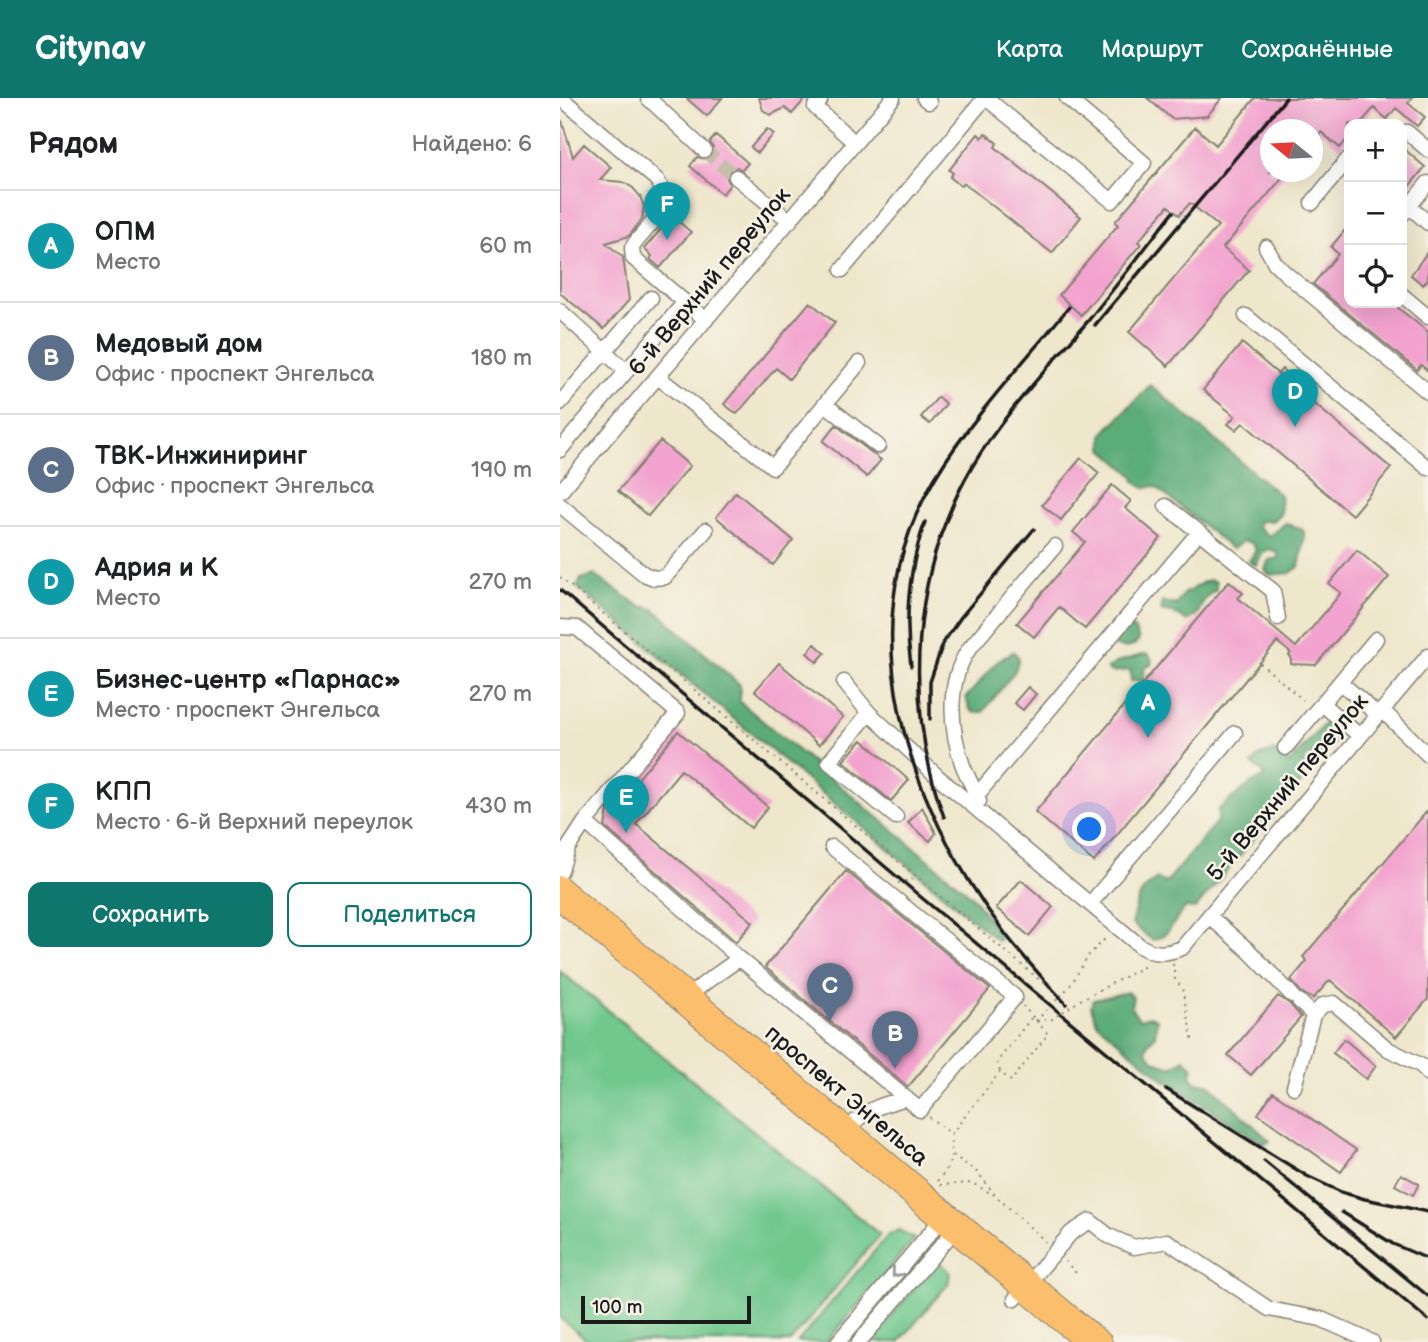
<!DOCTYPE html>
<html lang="ru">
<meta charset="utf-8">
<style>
body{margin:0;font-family:"Balsamiq Sans",sans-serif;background:#f6f6f6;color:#202124}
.controls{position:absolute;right:21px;top:21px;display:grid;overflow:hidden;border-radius:14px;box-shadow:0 7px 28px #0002}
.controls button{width:63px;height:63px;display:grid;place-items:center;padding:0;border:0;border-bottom:2px solid #e0e0e0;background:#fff;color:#202124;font:35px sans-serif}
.compass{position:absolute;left:700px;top:21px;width:63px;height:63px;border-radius:50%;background:#fff;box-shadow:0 7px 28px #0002;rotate:288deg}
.scale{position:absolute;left:21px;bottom:18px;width:170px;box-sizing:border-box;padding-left:7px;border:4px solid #1c1c1c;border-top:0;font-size:19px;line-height:24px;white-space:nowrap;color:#1c1c1c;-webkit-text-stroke:5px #f7f3e8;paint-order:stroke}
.you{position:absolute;left:530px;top:732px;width:24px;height:24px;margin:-18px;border:5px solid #fff;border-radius:50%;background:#1a73e8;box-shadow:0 0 0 10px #1a73e833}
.badge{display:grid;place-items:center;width:46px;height:46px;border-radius:50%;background:#0f766e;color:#fff;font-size:23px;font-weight:700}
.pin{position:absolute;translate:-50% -58px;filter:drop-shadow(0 2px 4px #0008)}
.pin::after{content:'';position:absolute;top:37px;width:24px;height:21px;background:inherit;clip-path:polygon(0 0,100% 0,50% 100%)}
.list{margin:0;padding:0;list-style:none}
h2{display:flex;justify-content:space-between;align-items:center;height:91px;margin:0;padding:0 28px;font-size:30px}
h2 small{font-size:23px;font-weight:400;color:#757577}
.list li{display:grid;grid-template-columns:46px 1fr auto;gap:21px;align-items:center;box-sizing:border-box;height:112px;padding:0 28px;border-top:2px solid #e0e0e0}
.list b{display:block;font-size:26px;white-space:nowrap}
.list p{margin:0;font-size:23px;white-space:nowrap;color:#757577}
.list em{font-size:23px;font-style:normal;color:#757577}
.actions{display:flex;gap:14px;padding:21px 28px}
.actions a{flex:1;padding:16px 0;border:2px solid #0f766e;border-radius:14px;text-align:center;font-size:24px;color:#0f766e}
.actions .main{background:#0f766e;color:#fff}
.icon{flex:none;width:38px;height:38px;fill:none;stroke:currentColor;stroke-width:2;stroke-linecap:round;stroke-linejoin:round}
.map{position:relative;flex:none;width:868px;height:1244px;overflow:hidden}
header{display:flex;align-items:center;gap:42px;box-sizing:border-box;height:98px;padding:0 35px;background:#0f766e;color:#fff}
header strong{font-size:33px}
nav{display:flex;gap:38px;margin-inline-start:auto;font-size:24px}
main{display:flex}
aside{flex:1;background:#fff}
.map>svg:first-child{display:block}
</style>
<header>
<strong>Citynav</strong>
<nav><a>Карта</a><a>Маршрут</a><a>Сохранённые</a></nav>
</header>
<main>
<aside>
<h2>Рядом<small>Найдено: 6</small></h2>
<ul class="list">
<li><span class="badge" style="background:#0f9aa8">A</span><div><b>ОПМ</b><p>Место</p></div><em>60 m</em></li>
<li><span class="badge" style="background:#5c6f8a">B</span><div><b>Медовый дом</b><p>Офис · проспект Энгельса</p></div><em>180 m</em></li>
<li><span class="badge" style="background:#5c6f8a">C</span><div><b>ТВК-Инжиниринг</b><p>Офис · проспект Энгельса</p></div><em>190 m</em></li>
<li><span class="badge" style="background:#0f9aa8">D</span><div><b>Адрия и К</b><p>Место</p></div><em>270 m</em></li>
<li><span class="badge" style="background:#0f9aa8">E</span><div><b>Бизнес-центр «Парнас»</b><p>Место · проспект Энгельса</p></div><em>270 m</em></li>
<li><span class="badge" style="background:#0f9aa8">F</span><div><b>КПП</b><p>Место · 6-й Верхний переулок</p></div><em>430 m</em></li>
</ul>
<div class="actions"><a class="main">Сохранить</a><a>Поделиться</a></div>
</aside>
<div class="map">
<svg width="868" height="1244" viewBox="0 0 868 1244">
<rect width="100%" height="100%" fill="#f7f3e8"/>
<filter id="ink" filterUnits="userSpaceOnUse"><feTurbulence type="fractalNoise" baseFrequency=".0143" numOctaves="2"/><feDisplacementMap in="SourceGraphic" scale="14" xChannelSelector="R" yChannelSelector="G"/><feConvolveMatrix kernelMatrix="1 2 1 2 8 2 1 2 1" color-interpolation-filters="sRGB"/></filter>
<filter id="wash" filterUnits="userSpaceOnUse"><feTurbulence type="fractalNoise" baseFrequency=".00686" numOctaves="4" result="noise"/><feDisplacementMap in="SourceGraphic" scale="28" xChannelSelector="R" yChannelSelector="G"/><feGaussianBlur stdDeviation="1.57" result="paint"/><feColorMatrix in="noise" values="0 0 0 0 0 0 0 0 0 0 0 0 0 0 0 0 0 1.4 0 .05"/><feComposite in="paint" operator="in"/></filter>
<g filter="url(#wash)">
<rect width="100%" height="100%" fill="#efe7cc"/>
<!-- green -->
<path fill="#70c88d" stroke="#467254" stroke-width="2" d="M0 873 320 1137 230 1244H29L0 1220Z
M339 1132 354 1141 267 1244H238L328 1137Z
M378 1162 390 1174 388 1186 339 1244H310Z"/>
<!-- forest -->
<path fill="#5cac78" stroke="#3c644a" stroke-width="2" d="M590 287 720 397 721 415 712 423H700L698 429 709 438 726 425 743 432 745 438 739 469 730 475 709 477 705 471 709 462 719 460 717 454 710 451 703 454 696 467 692 466 689 463 696 452 692 445 684 443 672 451 595 388 584 390 575 383 574 378 543 351V336Z
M34 477 80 508 94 511 180 587V604L413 799 441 840 438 843 17 489 21 481Z
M650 482 656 484V492C652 495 648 497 646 500 637 510 643 516 627 523L611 514H603L601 512 602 504 616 507 624 495C635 492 637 485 650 482Z
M568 528 575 532 579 542C573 551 561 552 553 546Z
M454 554 459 560 455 573 423 614 414 615 409 610 406 599C423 584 431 562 454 554Z
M585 556 589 557 592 563 591 567 584 570 585 581 582 583H571L570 572 552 574 547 571C557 562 572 561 585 556Z
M766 624H776L784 629 783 635 777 637 776 644 771 646 766 643 761 649 762 656 758 659 749 657 745 661 742 684 635 811 625 810C612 823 612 838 592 842L572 826C575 807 579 790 598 781L606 785 658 722V712C669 703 692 682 703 680L704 675 692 666 700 657 714 653 729 665Z
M567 894 573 899 571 909 579 921 590 918 597 921 595 938 588 945 586 953 594 963 612 969 624 961 633 969 631 977 635 984 649 986 710 1043 704 1046 602 980 537 925 531 909 533 902Z"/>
<g id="blocks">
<!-- building -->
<path fill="#f3a3cf" d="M126 0H162L147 18Z
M199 0H246L232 16 225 10 210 17 203 12Z
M587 0H662L647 18 612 21Z
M695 0H852L848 5 865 19 857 28 836 10 827 21 814 10 800 26H789V39L780 50 761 34 752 44V32H710V74H727L663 150 689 172 608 268 569 234 658 128 630 105 619 117 608 108 578 144 581 146 521 217 499 197 558 127 555 124 635 29 656 47Z
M2 23 13 59 24 46 51 69 40 82 63 84 73 90 80 98 84 109 82 121 69 138 46 145 63 159 69 202 44 231 0 195V24Z
M207 31 214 36 197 55 191 49Z
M425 35 437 45 435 49 521 119 492 155 404 85 401 88 390 79 393 75 389 72 418 36 422 40Z
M156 37 188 65 182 72 177 69 169 72 166 78 170 87 162 96 130 68 137 59 146 61 151 58 153 50 150 44Z
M842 49 865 69 842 97Z
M112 118 131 134 100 170 90 161 92 158 84 151Z
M789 127V205H832L868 234V273L861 267 857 272 753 186 778 156 771 149Z
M868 153V181L863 187 851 177Z
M250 204 275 225 229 281 216 270 177 316 164 306Z
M682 245 718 276 722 271 730 279 727 283 831 370 792 417 683 325 676 332 668 326 675 318 643 292Z
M378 299 386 306 370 326 361 319Z
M276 327 321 362 307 379 263 343Z
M100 343 130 368 88 418 58 393Z
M521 360 539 375 501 422 482 407Z
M552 387 571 403 565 410 601 440 525 531 499 509 474 539 457 525 525 444 513 434Z
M176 394 233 442 213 467 156 419Z
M797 452 829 479 756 567 731 566V559L729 557 731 555 717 544 534 764 475 714 669 483 683 495 678 500 736 549 781 495 769 486Z
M255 546 265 555 257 564 247 555Z
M219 565 283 619 259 647 195 593Z
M468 589 476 596 463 612 454 605Z
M118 633 208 709 191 730 121 672 76 726 193 824 176 844 45 729 48 712 55 704 57 706Z
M302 642 349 682 331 703 283 663Z
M362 709 376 735 370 743 348 725Z
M868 712V901L836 939 770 882 753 901 741 894 731 882 747 863 743 859Z
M286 773 430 891 348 989 205 869Z
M461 782 493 809 469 838 436 810Z
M718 898 730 906 741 919 691 977 668 957Z
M784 941 816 968 806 981 773 955Z
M713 994 796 1052 781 1074 698 1016Z
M841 1076 859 1086 853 1097 835 1087Z"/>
</g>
</g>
<g filter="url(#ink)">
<use href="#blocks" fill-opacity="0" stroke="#868274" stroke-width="2"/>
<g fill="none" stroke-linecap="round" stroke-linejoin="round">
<!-- minor-tunnel -->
<path stroke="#c5bea9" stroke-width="14" stroke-dasharray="14 7" stroke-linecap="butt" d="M144 52 176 79"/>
<defs>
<path id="minor" d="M1 0 97 82C103 92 107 102 102 113L75 145 72 150 73 160 146 222
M88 0 144 52
M364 0 369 4
M426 0 552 103 584 65 507 0
M260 3 255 9 295 45
M842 34H847L868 52
M176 79 230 123
M752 105 789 60
M849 108 868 125
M842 117 868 85
M706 149 715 165 725 175 868 294
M282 172 425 0
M842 197 868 219
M0 213 66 273
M686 218 868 370
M98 279 213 369 299 265
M0 305 91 200
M265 306 318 348
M0 352 124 205
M0 394 333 0
M0 407 84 476 94 480 105 479 146 432
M639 434 713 493 718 520
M0 529 17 530 118 615 25 724 179 860 360 1012 455 899 272 749
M284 584 309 615 377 678 580 848C594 857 606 856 622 850L868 558
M780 584 818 617
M762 606 800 638
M822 612 868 657
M309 615 269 664 336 719
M725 650 816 541
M417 697 639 434 606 408
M419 703C414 691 408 680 403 668 390 631 386 585 409 551L495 448
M0 775 8 750 25 724
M530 806 675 635
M649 818 689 853 732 897
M131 897C145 882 163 874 179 860
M739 903 753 917 763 907 774 905 828 951 862 968 868 976
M734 989 753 917
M289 1030C305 1011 322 1007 346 1000
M455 1201 511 1135 530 1123 549 1138 574 1149 607 1143 709 1211 761 1221 812 1244
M278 1244 380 1123 394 1118 393 1134 299 1244"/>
<path id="major" d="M0 787 543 1244
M0 803 524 1244"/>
</defs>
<!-- minor casing -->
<use href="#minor" stroke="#868274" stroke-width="17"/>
<!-- major casing -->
<use href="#major" stroke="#868274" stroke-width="20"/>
<!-- path -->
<path stroke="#868274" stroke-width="2" stroke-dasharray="2 5" stroke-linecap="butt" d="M0 479 488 889
M700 565 743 602
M338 785 356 780
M613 866 615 881 622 890 633 945
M476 923 510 888 528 858 547 839
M477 923 492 921 522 901 589 866
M440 973 437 964 472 919
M369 1019 391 1036 440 974 451 983 488 936 463 908
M393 1057 418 1075 437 1099 486 1144
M377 1083C394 1064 391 1061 391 1037
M380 1087 412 1085 434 1097
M505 1163 517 1176"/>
<!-- minor -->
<use href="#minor" stroke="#fff" stroke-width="14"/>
<!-- major -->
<use href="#major" stroke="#fabe6d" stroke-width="18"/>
<!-- rail -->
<path stroke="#1c1c1c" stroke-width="3.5" d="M535 227 726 0
M0 492 362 800 868 1222
M351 568C344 519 349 470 365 424
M370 621V584L383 545 401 519 474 431
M384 719C343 605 351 474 412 369 444 315 488 270 528 223 557 187 585 150 613 114
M506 906C485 883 463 859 444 834 347 706 286 529 375 380 411 320 465 263 509 209
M606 991 747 1078 781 1094 805 1101 868 1114
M704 1063 868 1198
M782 1114 833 1146 868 1161"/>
</g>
<!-- one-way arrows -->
<defs><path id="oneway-chevron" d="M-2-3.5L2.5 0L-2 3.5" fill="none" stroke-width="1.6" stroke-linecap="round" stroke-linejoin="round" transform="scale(1.75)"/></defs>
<use stroke="#999" href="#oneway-chevron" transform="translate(336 1175) rotate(130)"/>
</g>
<g text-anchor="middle" stroke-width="5" stroke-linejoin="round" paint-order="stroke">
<!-- street labels -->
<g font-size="23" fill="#1c1c1c" stroke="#f7f3e8">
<text transform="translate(149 183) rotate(-50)" y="8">6-й Верхний переулок</text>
<text transform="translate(727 689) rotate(-50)" y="8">5-й Верхний переулок</text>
<text transform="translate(287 997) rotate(40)" y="8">проспект Энгельса</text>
</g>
</g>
</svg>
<div class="controls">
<button>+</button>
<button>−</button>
<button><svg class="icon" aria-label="locate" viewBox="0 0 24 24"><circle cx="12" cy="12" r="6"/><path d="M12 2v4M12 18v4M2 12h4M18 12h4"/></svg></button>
</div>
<svg class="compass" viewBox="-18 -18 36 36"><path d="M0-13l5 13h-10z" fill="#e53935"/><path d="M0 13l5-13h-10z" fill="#757577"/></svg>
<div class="scale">100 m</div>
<div class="you"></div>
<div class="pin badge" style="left:588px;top:640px;background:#0f9aa8">A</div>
<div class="pin badge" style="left:335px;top:971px;background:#5c6f8a">B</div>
<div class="pin badge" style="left:270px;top:923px;background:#5c6f8a">C</div>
<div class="pin badge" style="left:735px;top:329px;background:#0f9aa8">D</div>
<div class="pin badge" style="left:66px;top:735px;background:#0f9aa8">E</div>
<div class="pin badge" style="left:107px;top:142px;background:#0f9aa8">F</div>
</div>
</main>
